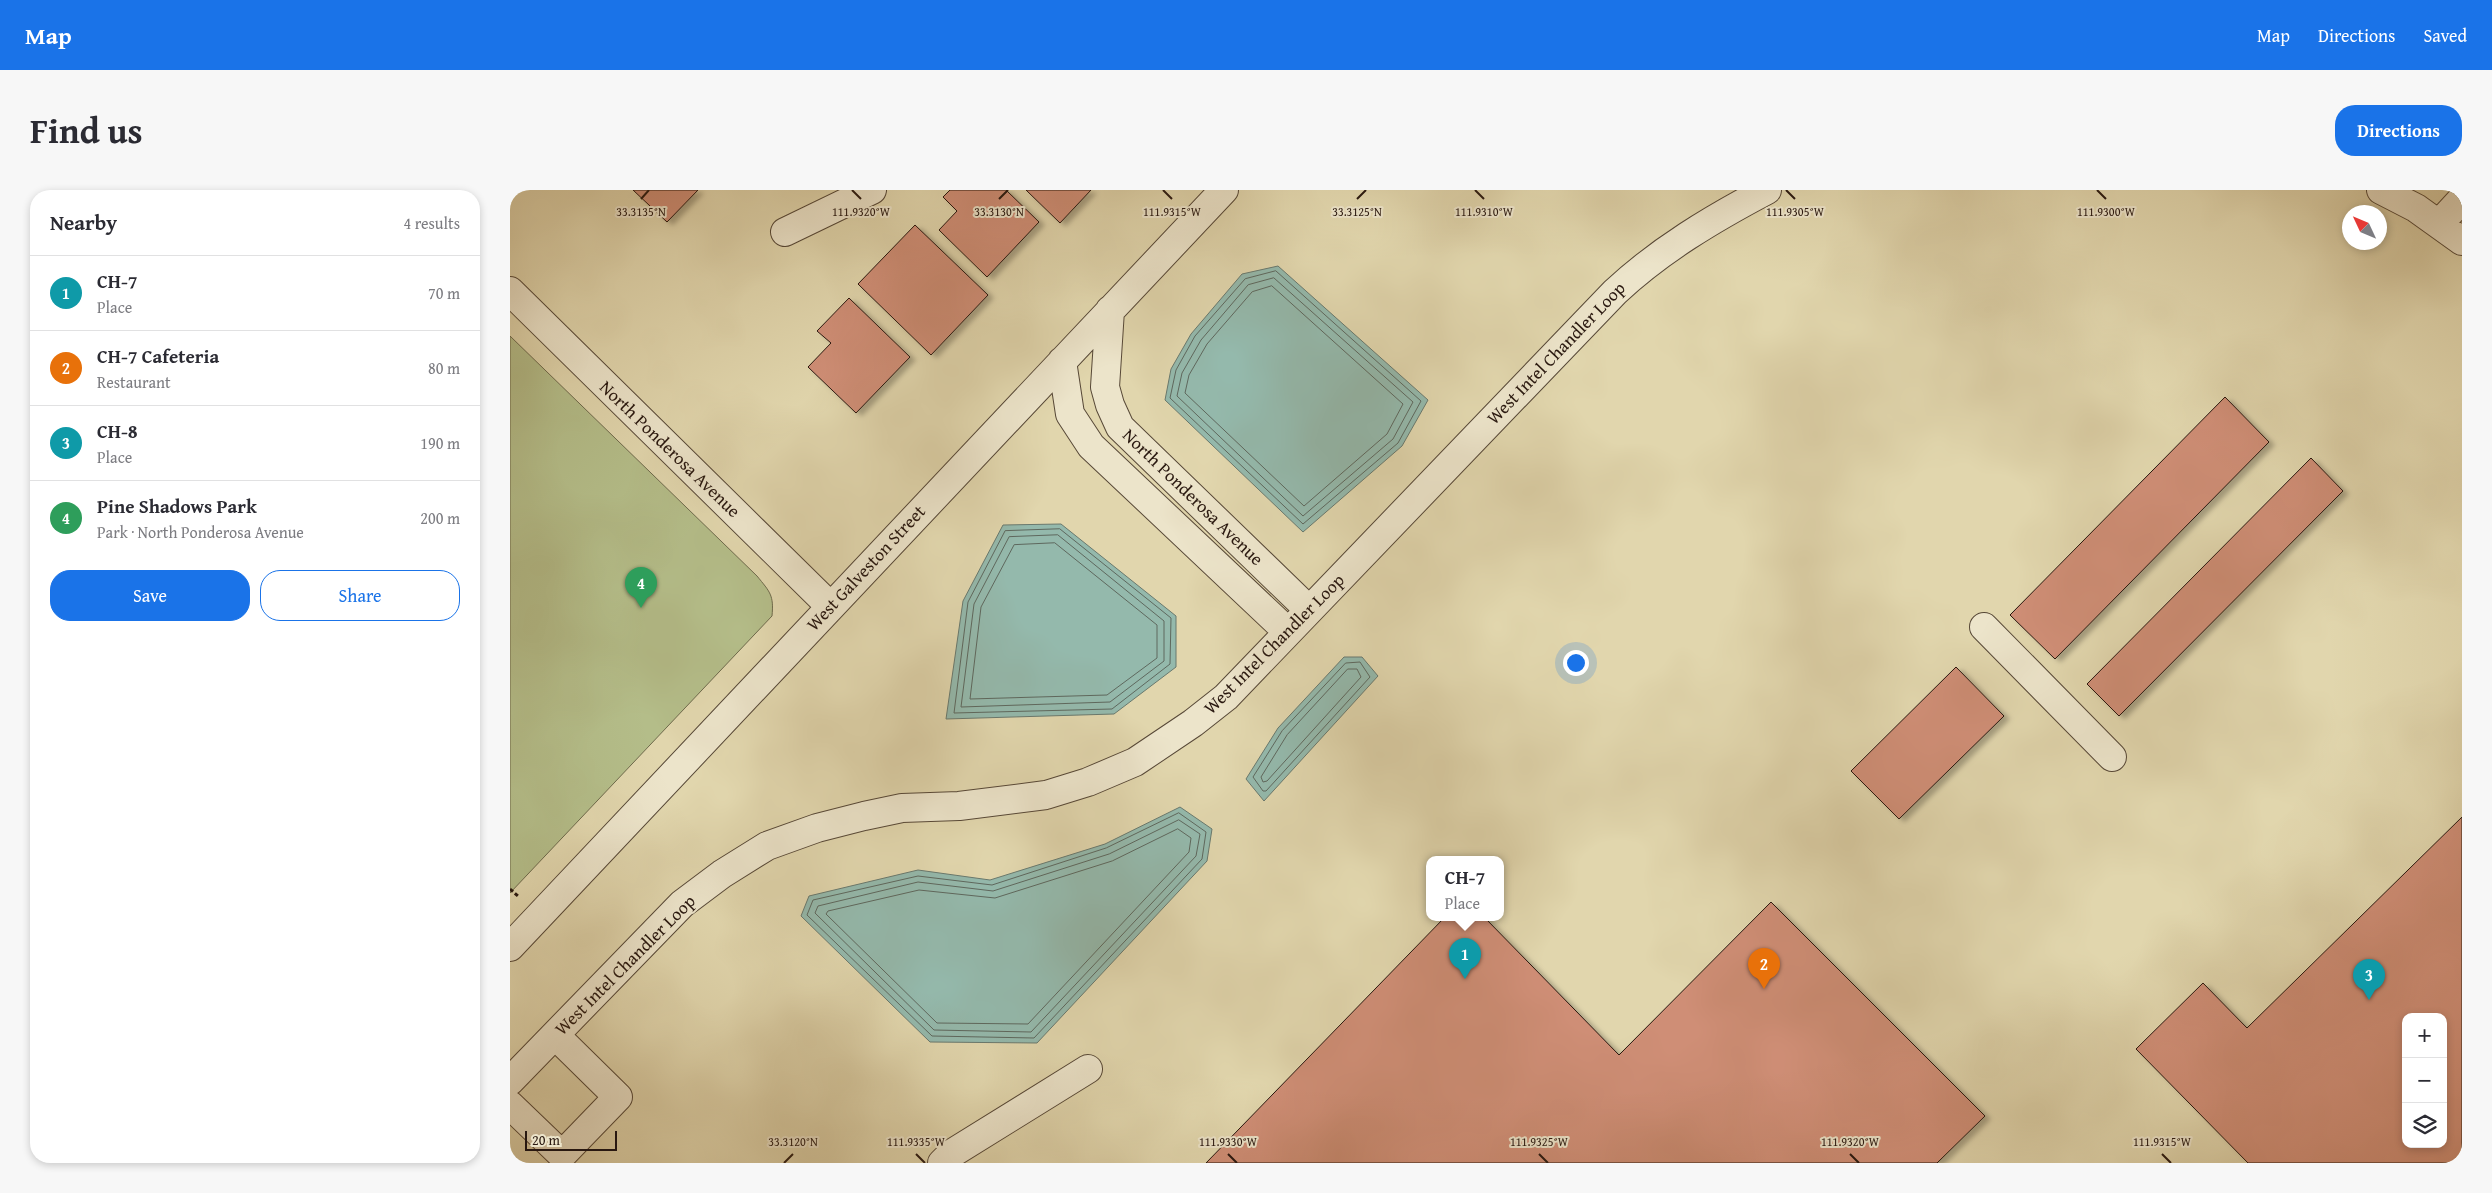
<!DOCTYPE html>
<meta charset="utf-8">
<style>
body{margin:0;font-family:"Gentium Book Plus",serif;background:#f7f7f7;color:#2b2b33}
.controls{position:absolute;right:15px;bottom:15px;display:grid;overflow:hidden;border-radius:10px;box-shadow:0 2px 8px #0003}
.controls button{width:45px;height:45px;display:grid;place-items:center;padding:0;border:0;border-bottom:1px solid #e1e1e2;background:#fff;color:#2b2b33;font:25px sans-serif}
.compass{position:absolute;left:1832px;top:15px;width:45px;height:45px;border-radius:50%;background:#fff;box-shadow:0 2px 8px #0003;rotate:314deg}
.scale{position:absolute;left:15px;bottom:12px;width:92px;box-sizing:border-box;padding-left:5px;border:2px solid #291810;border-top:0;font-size:14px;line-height:18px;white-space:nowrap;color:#291810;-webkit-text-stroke:4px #ece4ca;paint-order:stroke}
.you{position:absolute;left:1065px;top:472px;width:18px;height:18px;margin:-12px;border:4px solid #fff;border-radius:50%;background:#1a73e8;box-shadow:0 0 0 8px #1a73e833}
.badge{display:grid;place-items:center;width:32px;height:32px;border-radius:50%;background:#1a73e8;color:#fff;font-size:16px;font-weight:700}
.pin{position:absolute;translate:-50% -41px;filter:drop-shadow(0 1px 2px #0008)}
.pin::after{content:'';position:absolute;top:26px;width:18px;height:15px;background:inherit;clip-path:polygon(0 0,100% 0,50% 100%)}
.popup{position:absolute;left:916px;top:666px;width:78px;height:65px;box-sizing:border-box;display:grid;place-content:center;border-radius:10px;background:#fff;filter:drop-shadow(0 1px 4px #0005);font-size:16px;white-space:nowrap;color:#7c7c81}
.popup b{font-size:19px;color:#2b2b33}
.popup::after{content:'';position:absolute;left:50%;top:100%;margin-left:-10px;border:10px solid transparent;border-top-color:#fff}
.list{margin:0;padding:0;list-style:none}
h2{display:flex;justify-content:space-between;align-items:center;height:65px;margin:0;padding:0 20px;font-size:21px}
h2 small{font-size:16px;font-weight:400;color:#7c7c81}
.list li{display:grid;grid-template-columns:32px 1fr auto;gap:15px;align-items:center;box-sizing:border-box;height:75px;padding:0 20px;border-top:1px solid #e1e1e2}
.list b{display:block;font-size:19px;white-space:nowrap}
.list p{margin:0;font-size:16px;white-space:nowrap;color:#7c7c81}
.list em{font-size:16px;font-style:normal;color:#7c7c81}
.actions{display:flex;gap:10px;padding:15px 20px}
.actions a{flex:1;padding:11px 0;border:1px solid #1a73e8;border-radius:20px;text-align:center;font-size:18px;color:#1a73e8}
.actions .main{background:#1a73e8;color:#fff}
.icon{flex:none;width:28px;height:28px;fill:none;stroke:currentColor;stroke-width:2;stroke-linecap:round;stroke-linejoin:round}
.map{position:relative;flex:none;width:1952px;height:973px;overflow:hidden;border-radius:20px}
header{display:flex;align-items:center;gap:30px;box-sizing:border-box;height:70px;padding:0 25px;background:#1a73e8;color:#fff}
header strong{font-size:24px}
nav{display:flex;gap:28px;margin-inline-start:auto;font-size:18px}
.intro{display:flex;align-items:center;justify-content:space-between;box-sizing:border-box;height:120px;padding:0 30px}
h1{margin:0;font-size:35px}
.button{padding:12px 22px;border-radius:20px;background:#1a73e8;color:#fff;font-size:18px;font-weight:700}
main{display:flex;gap:30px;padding:0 30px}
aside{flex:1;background:#fff;border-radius:20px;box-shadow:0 2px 8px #0003}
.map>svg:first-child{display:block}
</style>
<header>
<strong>Map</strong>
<nav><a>Map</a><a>Directions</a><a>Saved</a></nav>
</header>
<div class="intro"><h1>Find us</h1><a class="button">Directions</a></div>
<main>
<aside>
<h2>Nearby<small>4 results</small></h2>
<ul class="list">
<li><span class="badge" style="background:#0f9aa8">1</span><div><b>CH-7</b><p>Place</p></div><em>70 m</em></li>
<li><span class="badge" style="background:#e8710a">2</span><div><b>CH-7 Cafeteria</b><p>Restaurant</p></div><em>80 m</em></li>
<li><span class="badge" style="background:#0f9aa8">3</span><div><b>CH-8</b><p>Place</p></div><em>190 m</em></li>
<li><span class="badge" style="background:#2e9e5b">4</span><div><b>Pine Shadows Park</b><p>Park · North Ponderosa Avenue</p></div><em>200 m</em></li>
</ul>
<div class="actions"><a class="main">Save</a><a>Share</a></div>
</aside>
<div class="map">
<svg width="1952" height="973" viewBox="0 0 1952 973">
<defs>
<filter id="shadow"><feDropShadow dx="5.5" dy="3" stdDeviation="2.5" flood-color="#0004"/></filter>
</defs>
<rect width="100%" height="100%" fill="#e1d6ad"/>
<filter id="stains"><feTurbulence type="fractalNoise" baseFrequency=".004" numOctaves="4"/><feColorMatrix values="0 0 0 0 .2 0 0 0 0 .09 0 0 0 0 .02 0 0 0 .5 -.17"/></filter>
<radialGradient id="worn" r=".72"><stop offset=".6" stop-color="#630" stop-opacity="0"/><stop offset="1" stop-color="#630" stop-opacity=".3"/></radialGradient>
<!-- green -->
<path fill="#b4bd89" stroke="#6e6a4c" d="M0 146 247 386C260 402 264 405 262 426L0 703Z"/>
<!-- water -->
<path fill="#94b9ac" stroke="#69796e" d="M768 76 918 210 892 256 793 342 655 210 661 179 681 144 732 84Z
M551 334 666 426V477L604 524 436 529 453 411 493 335Z
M834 467H852L868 486 754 611 736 589 768 538Z
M670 617 702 639 697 671 527 853 420 852 291 726 299 706 408 680 480 690 595 654Z"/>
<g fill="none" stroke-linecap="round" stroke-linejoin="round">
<!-- shore -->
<path stroke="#5e685e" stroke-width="1" d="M766 81 911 211 888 253 793 334 660 208 666 180 685 146 735 89Z
M764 88 903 212 883 249 793 326 667 206 672 183 691 150 738 95Z
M762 96 893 214 877 244 794 316 675 203 679 185 697 154 742 102Z
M550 339 661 428 660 474 602 519 444 523 458 412 495 341Z
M548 345 654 431V471L600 512 451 517 464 414 499 347Z
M545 353 647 435V468L597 505 460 509 471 417 504 355Z
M836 473 850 472 860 487 756 601H753L743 587 772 541Z
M838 479H847L851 487 757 591 753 592 751 587 777 545Z
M669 623 696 642 692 669 524 848 422 846 297 725 303 710 408 686 482 695 596 658Z
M669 630 690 644 686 666 521 842 424 840 305 723 308 716 408 692 483 701 599 664Z
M668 639 681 648 679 662 518 834 427 833 316 724 318 721 409 700 485 708 602 671Z"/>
</g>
<!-- building -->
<path fill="#cf8e76" stroke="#291810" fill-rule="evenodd" filter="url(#shadow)" d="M123 0H188L157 32Z
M440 0H496L529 32 477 87 429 40 447 21 433 7Z
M516 0H581L550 33Z
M405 35 478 105 421 165 348 94Z
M339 108 400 167 346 223 298 177 321 153 307 141Z
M1715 207 1759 252 1545 469 1500 425Z
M1801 268 1833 301 1609 526 1577 494Z
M1446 477 1494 526 1389 629 1341 581Z
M1952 627V973H1738L1626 859 1693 793 1737 838ZM1896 827H1933V954H1896Z
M1261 712 1475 926 1427 973H696L934 728H975L1109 865Z"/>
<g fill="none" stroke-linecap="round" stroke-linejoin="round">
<defs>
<path id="minor" d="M1871 0 1906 18 1952 51
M1929 34 1952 9
M275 42 362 0
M0 101 320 416
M600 120 595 197 600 215 610 237 799 420
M552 171 560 224 581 256 778 442
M1474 437 1602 567
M0 757 714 0
M0 891 172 714 212 684 257 656 307 638 354 626 392 618 449 616 536 605 578 592 625 572 683 533 716 507 1105 102C1150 60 1202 29 1257 0
M0 915 52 965 108 907 45 845
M432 973 441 964 578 879"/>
</defs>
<!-- minor casing -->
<use href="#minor" stroke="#574837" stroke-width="30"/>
<!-- path -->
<path stroke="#291810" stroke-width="3" stroke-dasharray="4 2.5" stroke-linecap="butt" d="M0 699 9 707"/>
<!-- minor -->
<use href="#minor" stroke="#ece4ca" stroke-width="28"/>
</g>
<!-- ticks -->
<path fill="none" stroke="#291810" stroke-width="2" d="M342 0 351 9M653 0 662 9M965 0 974 9M1276 0 1285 9M1587 0 1596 9M131 9 139 0M489 9 498 0M847 9 856 0M406 964 415 973M718 964 727 973M1029 964 1038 973M1340 964 1349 973M1652 964 1661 973M274 973 283 964"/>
<g text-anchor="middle" stroke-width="4" stroke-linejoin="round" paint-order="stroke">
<!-- street labels -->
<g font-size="18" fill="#291810" stroke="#ece4ca">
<text transform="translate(1046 163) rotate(-46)" y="6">West Intel Chandler Loop</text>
<text transform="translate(160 259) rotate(44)" y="6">North Ponderosa Avenue</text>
<text transform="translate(683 307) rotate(44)" y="6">North Ponderosa Avenue</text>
<text transform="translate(356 378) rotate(-47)" y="6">West Galveston Street</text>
<text transform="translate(764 454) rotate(-45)" y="6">West Intel Chandler Loop</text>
<text transform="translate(115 775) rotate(-45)" y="6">West Intel Chandler Loop</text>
</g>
</g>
<g font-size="12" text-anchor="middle" fill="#291810" stroke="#ece4ca" stroke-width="4" stroke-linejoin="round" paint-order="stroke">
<text x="351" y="26">111.9320°W</text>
<text x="662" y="26">111.9315°W</text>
<text x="974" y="26">111.9310°W</text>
<text x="1285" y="26">111.9305°W</text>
<text x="1596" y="26">111.9300°W</text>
<text x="131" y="26">33.3135°N</text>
<text x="489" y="26">33.3130°N</text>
<text x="847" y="26">33.3125°N</text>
<text x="283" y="956">33.3120°N</text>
<text x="406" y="956">111.9335°W</text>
<text x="718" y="956">111.9330°W</text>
<text x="1029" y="956">111.9325°W</text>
<text x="1340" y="956">111.9320°W</text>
<text x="1652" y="956">111.9315°W</text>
</g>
<rect width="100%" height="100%" filter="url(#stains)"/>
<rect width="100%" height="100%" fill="url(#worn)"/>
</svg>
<div class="controls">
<button>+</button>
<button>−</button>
<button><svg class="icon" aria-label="layers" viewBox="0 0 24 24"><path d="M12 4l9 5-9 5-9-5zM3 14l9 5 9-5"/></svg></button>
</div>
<svg class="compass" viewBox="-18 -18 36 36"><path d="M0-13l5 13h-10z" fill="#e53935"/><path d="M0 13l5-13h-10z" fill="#7c7c81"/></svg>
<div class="scale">20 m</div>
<div class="you"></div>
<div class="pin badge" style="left:955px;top:789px;background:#0f9aa8">1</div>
<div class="popup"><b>CH-7</b>Place</div>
<div class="pin badge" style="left:1254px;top:799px;background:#e8710a">2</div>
<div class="pin badge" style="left:1859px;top:810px;background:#0f9aa8">3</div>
<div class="pin badge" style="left:131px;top:418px;background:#2e9e5b">4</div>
</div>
</main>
